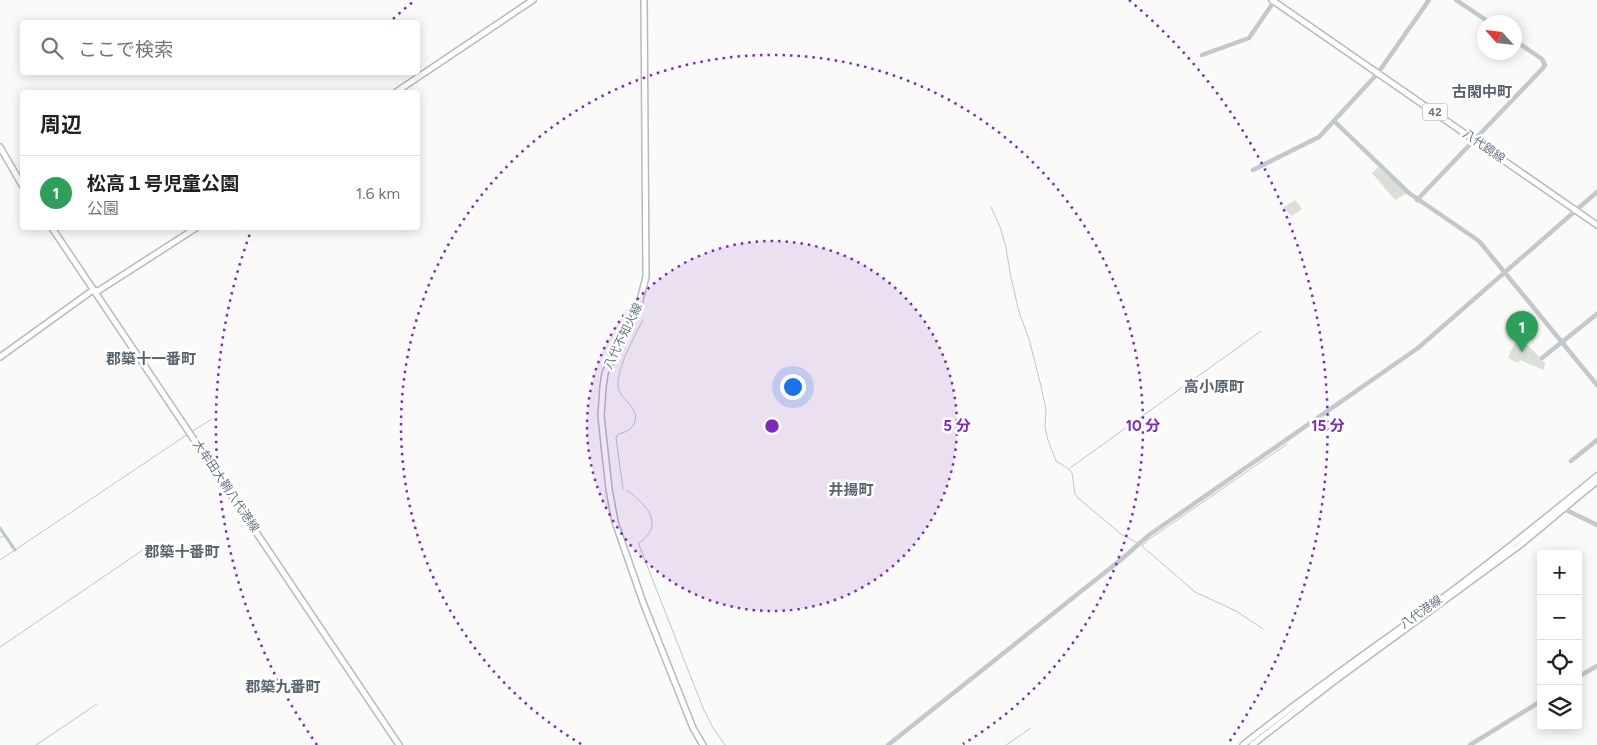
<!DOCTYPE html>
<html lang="ja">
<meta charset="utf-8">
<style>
body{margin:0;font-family:Figtree,"Noto Sans JP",sans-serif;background:#f6f6f6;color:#202124}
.controls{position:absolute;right:15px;bottom:15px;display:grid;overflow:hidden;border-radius:5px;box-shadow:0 2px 12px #0003}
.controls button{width:45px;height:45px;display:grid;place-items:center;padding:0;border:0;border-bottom:1px solid #e0e0e0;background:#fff;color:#202124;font:25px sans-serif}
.compass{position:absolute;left:1477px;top:15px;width:45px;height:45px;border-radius:50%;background:#fff;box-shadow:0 2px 12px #0003;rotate:297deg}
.you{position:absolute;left:792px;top:386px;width:18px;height:18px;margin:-12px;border:4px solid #fff;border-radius:50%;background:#1a73e8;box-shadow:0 0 0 8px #1a73e833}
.badge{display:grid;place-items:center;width:32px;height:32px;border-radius:50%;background:#e4572e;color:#fff;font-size:16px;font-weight:700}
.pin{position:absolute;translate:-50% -41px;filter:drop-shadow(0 1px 2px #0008)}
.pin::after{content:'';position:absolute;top:26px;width:18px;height:15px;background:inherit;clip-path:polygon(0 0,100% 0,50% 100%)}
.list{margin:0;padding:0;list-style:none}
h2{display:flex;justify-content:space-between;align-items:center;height:65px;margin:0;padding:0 20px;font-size:21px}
h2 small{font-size:16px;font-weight:400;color:#757577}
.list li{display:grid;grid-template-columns:32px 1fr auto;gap:15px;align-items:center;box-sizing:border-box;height:75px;padding:0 20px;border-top:1px solid #e0e0e0}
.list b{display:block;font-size:19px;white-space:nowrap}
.list p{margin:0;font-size:16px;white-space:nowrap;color:#757577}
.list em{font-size:16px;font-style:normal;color:#757577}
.icon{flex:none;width:28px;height:28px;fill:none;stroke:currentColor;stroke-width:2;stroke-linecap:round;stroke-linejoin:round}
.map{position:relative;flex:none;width:1597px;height:745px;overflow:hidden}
.search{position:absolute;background:#fff;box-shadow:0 2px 12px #0003;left:20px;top:20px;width:400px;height:55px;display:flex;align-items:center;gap:12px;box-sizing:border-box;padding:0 18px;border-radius:5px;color:#757577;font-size:19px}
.panel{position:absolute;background:#fff;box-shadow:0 2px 12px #0003;left:20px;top:90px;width:400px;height:140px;border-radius:5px}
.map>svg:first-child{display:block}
</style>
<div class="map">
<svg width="1597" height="745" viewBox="0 0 1597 745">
<rect width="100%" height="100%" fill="#fafaf8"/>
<!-- green -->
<path fill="#dadfd7" d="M1378 167 1407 193 1395 200 1372 173Z
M1295 200 1302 209 1292 216 1283 208Z
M1518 335 1545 363 1544 370 1520 360 1518 363 1508 358Z"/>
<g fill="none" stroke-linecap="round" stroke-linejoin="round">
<!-- stream -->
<path stroke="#bbc7cb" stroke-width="1" d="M991 207 1000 227 1006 247 1010 273 1019 312 1029 339 1041 386 1046 409 1045 428 1048 440 1056 461 1069 469 1072 473 1075 494 1078 498 1121 534 1137 543
M191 432 212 419
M1070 468 1261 331
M623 489 616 438 618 434C624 433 631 430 634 424 642 408 619 400 618 386 617 367 634 337 643 320
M626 490C646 503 666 525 639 543V545L703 708 713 728 725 745
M0 538 5 535
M0 560 188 434
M1263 629 1236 611 1195 592 1142 546 1148 540 1287 444
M0 647 140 552 150 542
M36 745 97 704
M1006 745 1031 728"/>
<!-- canal -->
<path stroke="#bbc7cb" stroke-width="3" d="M0 528 15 550"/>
<defs>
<path id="major" d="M644 0 646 277 639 304 605 373 603 387 601 416 609 489 615 522 644 605 693 728 703 745
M1272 0 1597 225
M396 92 533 0
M0 147 22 185
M52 228 399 745
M0 357 93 290 98 291 196 228
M1243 745C1309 692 1379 644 1448 594 1499 556 1548 516 1597 476
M1252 745 1333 682 1520 545 1597 481"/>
</defs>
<!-- major casing -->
<use href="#major" stroke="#b5babe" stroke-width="8"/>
<!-- minor -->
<path stroke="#c3c8cc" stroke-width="4.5" d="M1456 0 1489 22
M1202 55 1249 38 1275 0
M1334 121 1409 193 1479 241 1597 385
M1253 170 1319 137 1378 73 1429 0
M1417 200 1543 68 1545 65 1542 59 1514 40
M1542 358 1597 314
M1571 461 1597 440
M1564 509 1597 525
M1578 677 1597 666
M888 745 1123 558 1149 535 1418 348 1597 192
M1470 745 1541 701"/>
<!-- major -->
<use href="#major" stroke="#fff" stroke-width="5"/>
</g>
<!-- distance rings -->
<circle cx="772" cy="426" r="185" fill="#7b2cbf" fill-opacity=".12"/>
<g fill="none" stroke="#7b2cbf" stroke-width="2.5" stroke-dasharray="2.5 5">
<circle cx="772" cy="426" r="185"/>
<path d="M581 744A371 371 0 1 1 963 744"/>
<path d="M317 745A556 556 0 0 1 251 231M393 19A556 556 0 0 1 415 0M1129 0A556 556 0 0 1 1227 745"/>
</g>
<g text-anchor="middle" stroke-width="5" stroke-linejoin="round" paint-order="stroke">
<!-- shield labels -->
<rect fill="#fff" stroke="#939fa8" stroke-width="1" x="1422.5" y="103.5" width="25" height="17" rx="4"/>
<g font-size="11" font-weight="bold" fill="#657683">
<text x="1435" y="116">42</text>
</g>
<!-- street labels -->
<g font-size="12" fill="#657683" stroke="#fff">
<text transform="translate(1484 146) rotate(35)" y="4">八代鏡線</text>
<text transform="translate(623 336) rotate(-64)" y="4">八代不知火線</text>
<text transform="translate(226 486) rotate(56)" y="4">大牟田大鞘八代港線</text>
<text transform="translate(1421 612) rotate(-35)" y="4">八代港線</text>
</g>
<!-- quarter labels -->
<g font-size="15" font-weight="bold" fill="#57646e" stroke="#fff">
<text x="1482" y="97">古閑中町</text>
<text x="151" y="364">郡築十一番町</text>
<text x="1214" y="392">高小原町</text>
<text x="851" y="495">井揚町</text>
<text x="182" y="557">郡築十番町</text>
<text x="283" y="692">郡築九番町</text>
</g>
</g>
<circle cx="772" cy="426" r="8" fill="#7b2cbf" stroke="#fff" stroke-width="2.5"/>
<g font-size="15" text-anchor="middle" font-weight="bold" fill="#7b2cbf" stroke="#fff" stroke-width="5" stroke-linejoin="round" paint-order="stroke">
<text x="957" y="431">5 分</text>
<text x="1143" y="431">10 分</text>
<text x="1328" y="431">15 分</text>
</g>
</svg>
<div class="controls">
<button>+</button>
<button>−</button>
<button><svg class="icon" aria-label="locate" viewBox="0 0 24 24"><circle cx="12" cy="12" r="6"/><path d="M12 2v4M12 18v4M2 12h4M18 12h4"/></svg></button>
<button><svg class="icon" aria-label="layers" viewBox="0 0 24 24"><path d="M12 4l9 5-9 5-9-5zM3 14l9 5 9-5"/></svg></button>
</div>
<svg class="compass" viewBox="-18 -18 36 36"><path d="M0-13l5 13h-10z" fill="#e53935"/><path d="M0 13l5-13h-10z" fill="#757577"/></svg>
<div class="you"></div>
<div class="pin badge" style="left:1522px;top:352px;background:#2e9e5b">1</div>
<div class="search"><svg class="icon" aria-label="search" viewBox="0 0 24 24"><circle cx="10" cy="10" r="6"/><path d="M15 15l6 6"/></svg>ここで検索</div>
<section class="panel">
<h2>周辺<small></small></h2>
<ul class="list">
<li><span class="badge" style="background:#2e9e5b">1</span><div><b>松高１号児童公園</b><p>公園</p></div><em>1.6 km</em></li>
</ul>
</section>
</div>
